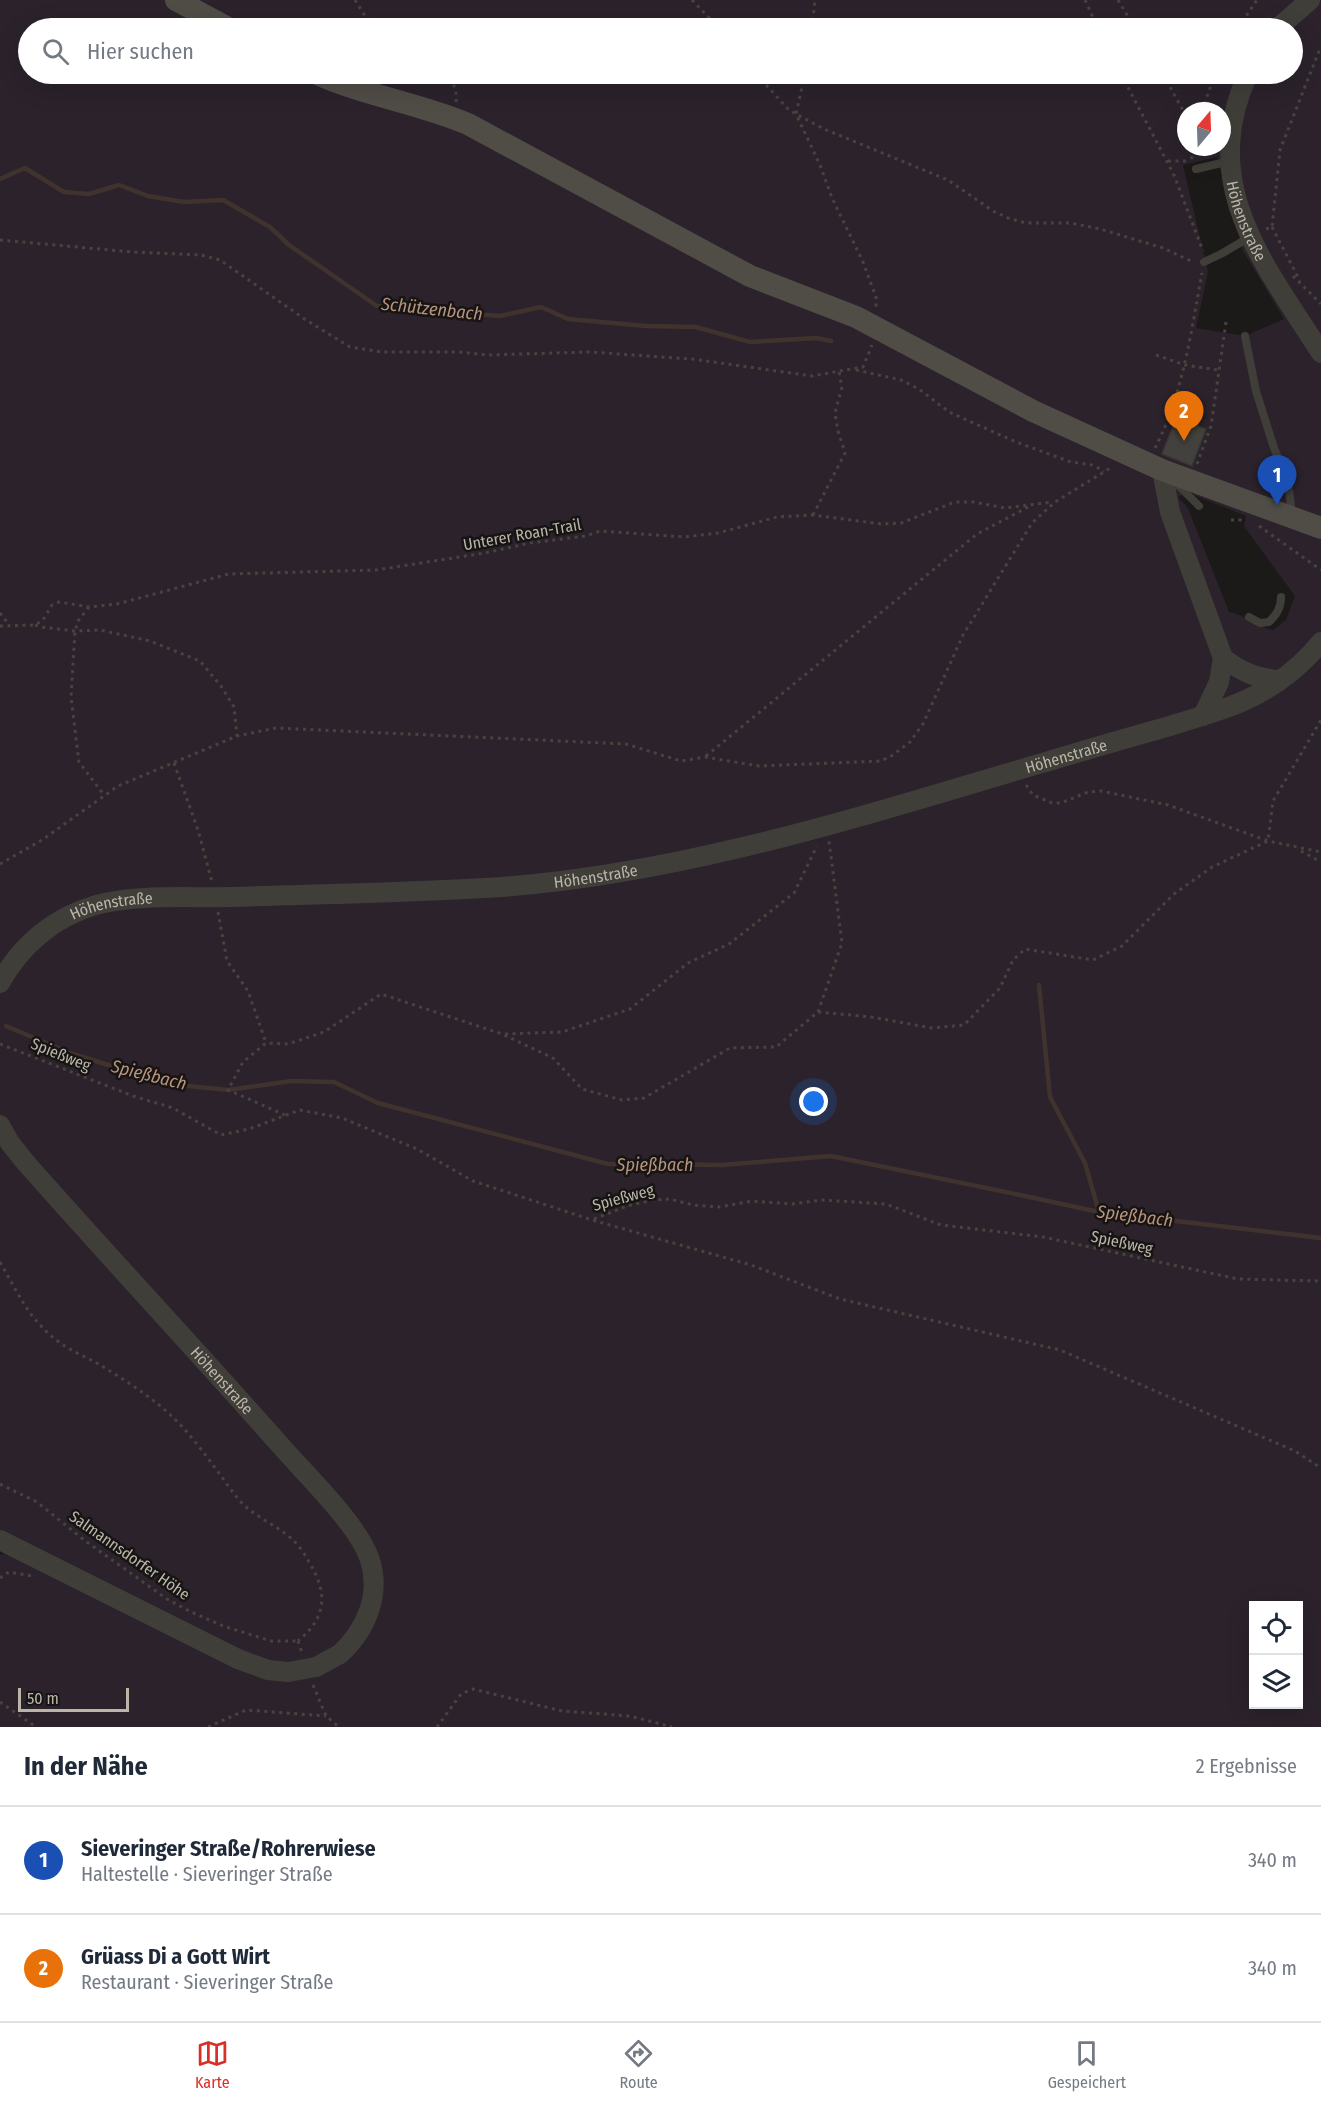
<!DOCTYPE html>
<html lang="de">
<meta charset="utf-8">
<style>
body{margin:0;font-family:"Fira Sans Condensed",sans-serif;background:#f2f2f3;color:#1f2937}
.controls{position:absolute;right:18px;bottom:18px;display:grid;overflow:hidden;border-radius:0px;box-shadow:0 6px 24px #0002}
.controls button{width:54px;height:54px;display:grid;place-items:center;padding:0;border:0;border-bottom:2px solid #e0e1e3;background:#fff;color:#1f2937;font:30px sans-serif}
.compass{position:absolute;left:1177px;top:102px;width:54px;height:54px;border-radius:50%;background:#fff;box-shadow:0 6px 24px #0002;rotate:19deg}
.scale{position:absolute;left:18px;bottom:15px;width:111px;box-sizing:border-box;padding-left:6px;border:3px solid #bbb4a9;border-top:0;font-size:16px;line-height:21px;white-space:nowrap;color:#bbb4a9;-webkit-text-stroke:4px #161513;paint-order:stroke}
.you{position:absolute;left:814px;top:1102px;width:21px;height:21px;margin:-15px;border:4px solid #fff;border-radius:50%;background:#1a73e8;box-shadow:0 0 0 9px #1a73e833}
.badge{display:grid;place-items:center;width:39px;height:39px;border-radius:50%;background:#d93025;color:#fff;font-size:20px;font-weight:700}
.pin{position:absolute;translate:-50% -50px;filter:drop-shadow(0 2px 3px #0008)}
.pin::after{content:'';position:absolute;top:32px;width:21px;height:18px;background:inherit;clip-path:polygon(0 0,100% 0,50% 100%)}
.list{margin:0;padding:0;list-style:none}
h2{display:flex;justify-content:space-between;align-items:center;height:78px;margin:0;padding:0 24px;font-size:26px}
h2 small{font-size:20px;font-weight:400;color:#747a83}
.list li{display:grid;grid-template-columns:39px 1fr auto;gap:18px;align-items:center;box-sizing:border-box;height:108px;padding:0 24px;border-top:2px solid #e0e1e3}
.list b{display:block;font-size:22px;white-space:nowrap}
.list p{margin:0;font-size:20px;white-space:nowrap;color:#747a83}
.list em{font-size:20px;font-style:normal;color:#747a83}
.icon{flex:none;width:33px;height:33px;fill:none;stroke:currentColor;stroke-width:2;stroke-linecap:round;stroke-linejoin:round}
.map{position:relative;flex:none;width:1321px;height:1727px;overflow:hidden}
.search{position:absolute;background:#fff;box-shadow:0 6px 24px #0002;left:18px;right:18px;top:18px;height:66px;display:flex;align-items:center;gap:15px;box-sizing:border-box;padding:0 21px;border-radius:33px;color:#747a83;font-size:22px}
.sheet{height:294px;background:#fff}
nav{display:flex;justify-content:space-around;align-items:center;box-sizing:border-box;height:84px;border-top:2px solid #e0e1e3;background:#fff;font-size:16px;color:#747a83}
nav a{display:grid;justify-items:center;gap:3px}
nav .on{color:#d93025}
.map>svg:first-child{display:block}
</style>
<div class="map">
<svg width="1321" height="1727" viewBox="0 0 1321 1727">
<rect width="100%" height="100%" fill="#1b1a18"/>
<!-- green -->
<path fill="#2b222b" fill-rule="evenodd" d="M0 0H1321V1727H0V1554L4 1555 0 1548ZM28 28H1292V74H28ZM1186 111H1222V147H1186ZM1217 157 1243 251 1284 319 1245 336 1196 328 1208 272 1183 165ZM1194 489V495L1246 516 1244 526 1295 596 1286 620 1273 630C1257 626 1245 615 1229 612L1188 508 1178 497ZM1254 1606H1298V1704H1254Z"/>
<g fill="none" stroke-linecap="round" stroke-linejoin="round">
<!-- stream -->
<path stroke="#40332d" stroke-width="4.5" d="M0 179 25 168 64 192 89 194 119 185 148 196 184 202 223 200 270 227 289 245 377 306 500 316 541 307 568 319 646 326 696 327 750 342 816 338 831 341
M1039 985 1050 1097 1085 1163 1099 1212
M6 1026 70 1053 169 1084 228 1090 292 1081 334 1082 378 1103 608 1164 723 1165 831 1156 1025 1196 1099 1212 1321 1238"/>
</g>
<!-- building -->
<path fill="#43413d" stroke="#373632" stroke-width="1.5" d="M1181 405 1201 413 1196 425 1206 429 1192 466 1162 454Z"/>
<g fill="none" stroke-linecap="round" stroke-linejoin="round">
<!-- path -->
<path stroke="#47443f" stroke-width="3" stroke-dasharray="3 4.5" stroke-linecap="butt" d="M355 0 365 16 379 28
M692 0 719 28
M1085 0 1098 28
M1118 0 1135 28
M812 28 815 0
M1238 28 1257 0
M443 74C454 82 457 88 456 102
M756 74 788 109 796 114 824 129 948 180 993 211 1008 218 1026 223H1071L1100 229 1163 248 1193 262
M805 74 796 114 820 165 832 198 863 262 876 297V309
M1121 74 1174 175 1203 251
M1163 74 1186 116
M1202 111 1215 74
M1191 159 1197 147
M1168 161H1188
M1272 227 1300 281
M1266 229 1272 227 1280 150 1321 46
M0 240 132 252 201 255 220 260 306 320 350 347 382 352H459L488 355 589 352 692 359 812 376 863 367 872 345
M1293 276 1321 304
M1156 355 1185 365 1218 370
M856 370 901 380 919 389 949 412 1016 442 1071 462 1092 465 1104 471
M1155 448C1183 394 1191 332 1202 273
M1197 464 1211 426 1226 322
M813 515 845 453 838 431 835 413 842 387 839 372
M1231 520H1245
M1259 526 1321 570
M89 607 78 621 75 631 71 697 79 762 104 795
M0 613 9 625
M35 625 41 627 75 631 100 630 150 641 200 661 221 686 234 707 237 736
M0 626 35 625 43 620 52 605 59 602 89 607 117 604 229 574 376 570 485 553 530 543 586 536 600 531 684 537 718 533 777 517 813 515 881 524 901 523 955 502H974L1005 508 1053 502
M706 756 977 534 1030 506
M174 763 198 830 212 882
M1026 785 1033 795 1052 803H1061L1088 792 1101 791 1168 805 1268 841 1321 852
M1301 851 1321 862
M0 864 42 840 118 786 237 736 276 728 626 744 681 761 705 757 759 766 880 761 890 757 910 742 923 724 963 635 1032 523 1055 502 1112 467
M218 912 227 961 248 991 266 1043
M818 1012 842 943 829 841
M505 1034 562 1032 630 1009 688 963 729 944 794 893 817 846
M0 1044 133 1096 173 1108 221 1135 249 1129 300 1110 342 1118 417 1149 473 1181 592 1220 751 1265 840 1299 1060 1350 1295 1451 1321 1468
M285 1115 228 1090 243 1062 266 1043 288 1044 324 1032 381 994 502 1034 553 1058 582 1089 622 1100 644 1098 730 1048 776 1047 818 1012 871 1017 932 1028 964 1025 1000 988 1013 960 1025 949 1093 960 1122 946 1174 894 1212 867 1268 841 1273 801 1321 720
M594 1219 627 1206 653 1200 670 1199 693 1205 720 1207 752 1201 792 1204 822 1200 886 1204 941 1225 1043 1237 1238 1279 1321 1281
M0 1262C18 1293 29 1320 59 1342 70 1350 83 1356 95 1362 117 1375 139 1389 159 1405 183 1424 201 1449 219 1473 226 1483 233 1493 241 1502 256 1518 277 1525 293 1540 299 1546 305 1554 309 1562 328 1593 327 1617 298 1641
M0 1484 37 1502 84 1540 167 1599 191 1612 223 1626 271 1641H298
M0 1578 9 1572 32 1576
M298 1641 302 1653
M313 1685 326 1716 339 1727
M0 1702 36 1727
M208 1727 246 1710 326 1716
M437 1727 461 1694 473 1689 562 1711 630 1716 672 1727"/>
<!-- service -->
<path stroke="#403e39" stroke-width="8" d="M1196 169 1230 161
M1204 262 1221 254 1250 237
M1245 336 1256 391 1274 448 1288 482 1292 515
M1176 483 1199 506
M1249 617 1260 623 1269 622C1277 614 1281 608 1281 597"/>
<!-- tertiary -->
<g stroke="#403e39" stroke-width="20">
<path d="M1278 28 1310 0"/>
<path id="s1" d="M1248 74C1197 185 1264 263 1321 353"/>
<path d="M1162 470 1170 512 1223 658 1219 682 1203 716"/>
<path d="M1223 658C1242 672 1257 679 1280 680"/>
<path id="s2" d="M0 983C21 945 54 917 96 905 136 894 186 898 229 897 320 894 411 893 502 887 687 873 865 815 1042 763 1083 751 1123 739 1163 728 1195 718 1227 710 1256 695 1281 682 1303 664 1321 642"/>
<path id="s3" d="M0 1125 10 1143 26 1163C110 1258 197 1351 281 1446 307 1476 358 1524 370 1560 381 1595 366 1630 340 1654"/>
<path d="M0 1540 238 1659 268 1670 288 1672"/>
</g>
<!-- secondary -->
<path stroke="#504d47" stroke-width="22" d="M176 0 228 28
M317 74C366 96 419 103 468 124L750 276 856 317 1033 411 1162 470 1321 528"/>
<!-- tertiary-bridge -->
<path stroke="#403e39" stroke-width="20" d="M288 1672 316 1667 340 1654"/>
</g>
<g text-anchor="middle" stroke-width="5" stroke-linejoin="round" paint-order="stroke">
<!-- street labels -->
<g font-size="16" fill="#bbb4a9" stroke="#161513">
<text dy="6" stroke="none"><textPath href="#s1" startOffset="152">Höhenstraße</textPath></text>
<text transform="translate(522 534) rotate(-10)" y="6">Unterer Roan-Trail</text>
<text dy="6" stroke="none"><textPath href="#s2" startOffset="1114">Höhenstraße</textPath></text>
<text dy="6" stroke="none"><textPath href="#s2" startOffset="628">Höhenstraße</textPath></text>
<text dy="6" stroke="none"><textPath href="#s2" startOffset="142">Höhenstraße</textPath></text>
<text transform="translate(61 1054) rotate(22)" y="6">Spießweg</text>
<text transform="translate(623 1197) rotate(-15)" y="6">Spießweg</text>
<text transform="translate(1122 1242) rotate(12)" y="6">Spießweg</text>
<text dy="6" stroke="none"><textPath href="#s3" startOffset="339">Höhenstraße</textPath></text>
<text transform="translate(130 1555) rotate(35)" y="6">Salmannsdorfer Höhe</text>
</g>
<!-- water labels -->
<g font-size="18" font-style="italic" fill="#b9937e" stroke="#161513">
<text transform="translate(432 309) rotate(6)" y="6">Schützenbach</text>
<text transform="translate(149 1075) rotate(14)" y="6">Spießbach</text>
<text x="655" y="1171">Spießbach</text>
<text transform="translate(1135 1216) rotate(7)" y="6">Spießbach</text>
</g>
</g>
</svg>
<div class="controls">
<button><svg class="icon" aria-label="locate" viewBox="0 0 24 24"><circle cx="12" cy="12" r="6"/><path d="M12 2v4M12 18v4M2 12h4M18 12h4"/></svg></button>
<button><svg class="icon" aria-label="layers" viewBox="0 0 24 24"><path d="M12 4l9 5-9 5-9-5zM3 14l9 5 9-5"/></svg></button>
</div>
<svg class="compass" viewBox="-18 -18 36 36"><path d="M0-13l5 13h-10z" fill="#e53935"/><path d="M0 13l5-13h-10z" fill="#747a83"/></svg>
<div class="scale">50 m</div>
<div class="you"></div>
<div class="pin badge" style="left:1277px;top:505px;background:#1a4fb4">1</div>
<div class="pin badge" style="left:1184px;top:441px;background:#e8710a">2</div>
<div class="search"><svg class="icon" aria-label="search" viewBox="0 0 24 24"><circle cx="10" cy="10" r="6"/><path d="M15 15l6 6"/></svg>Hier suchen</div>
</div>
<section class="sheet">
<h2>In der Nähe<small>2 Ergebnisse</small></h2>
<ul class="list">
<li><span class="badge" style="background:#1a4fb4">1</span><div><b>Sieveringer Straße/Rohrerwiese</b><p>Haltestelle · Sieveringer Straße</p></div><em>340 m</em></li>
<li><span class="badge" style="background:#e8710a">2</span><div><b>Grüass Di a Gott Wirt</b><p>Restaurant · Sieveringer Straße</p></div><em>340 m</em></li>
</ul>
</section>
<nav>
<a class="on"><svg class="icon" aria-label="map" viewBox="0 0 24 24"><path d="M3 6l6-2 6 2 6-2v14l-6 2-6-2-6 2zM9 4v14M15 6v14"/></svg>Karte</a>
<a><svg class="icon" aria-label="directions" viewBox="0 0 24 24"><path d="M12 3l9 9-9 9-9-9zM9 14v-3h6M13 9l2 2-2 2"/></svg>Route</a>
<a><svg class="icon" aria-label="saved" viewBox="0 0 24 24"><path d="M7 4h10v16l-5-4-5 4z"/></svg>Gespeichert</a>
</nav>
